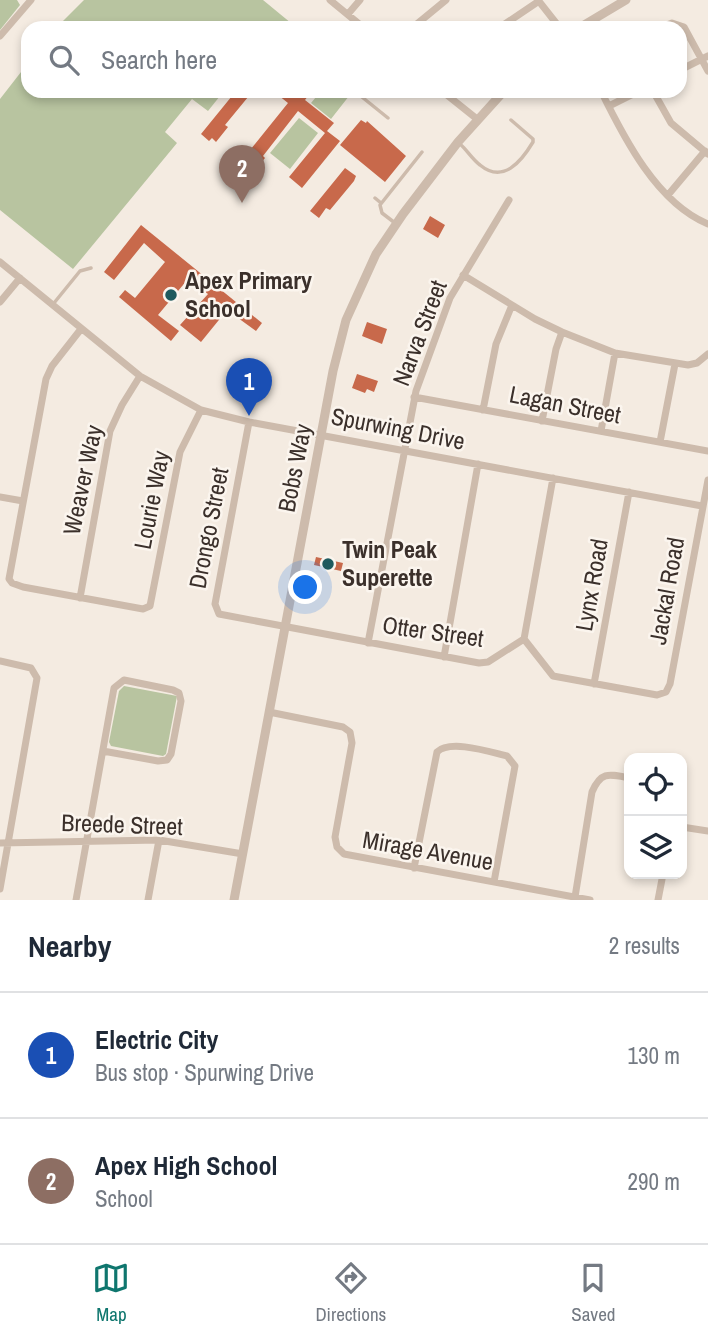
<!DOCTYPE html>
<meta charset="utf-8">
<style>
body{margin:0;font-family:"Archivo Narrow",sans-serif;background:#f2f2f3;color:#1f2937}
.controls{position:absolute;right:21px;bottom:21px;display:grid;overflow:hidden;border-radius:14px;box-shadow:0 4px 10px #0003}
.controls button{width:63px;height:63px;display:grid;place-items:center;padding:0;border:0;border-bottom:2px solid #e0e1e3;background:#fff;color:#1f2937;font:35px sans-serif}
.you{position:absolute;left:306px;top:588px;width:24px;height:24px;margin:-18px;border:5px solid #fff;border-radius:50%;background:#1a73e8;box-shadow:0 0 0 10px #1a73e833}
.badge{display:grid;place-items:center;width:46px;height:46px;border-radius:50%;background:#0f766e;color:#fff;font-size:23px;font-weight:700}
.pin{position:absolute;translate:-50% -58px;filter:drop-shadow(0 2px 4px #0008)}
.pin::after{content:'';position:absolute;top:37px;width:24px;height:21px;background:inherit;clip-path:polygon(0 0,100% 0,50% 100%)}
.list{margin:0;padding:0;list-style:none}
h2{display:flex;justify-content:space-between;align-items:center;height:91px;margin:0;padding:0 28px;font-size:30px}
h2 small{font-size:23px;font-weight:400;color:#747a83}
.list li{display:grid;grid-template-columns:46px 1fr auto;gap:21px;align-items:center;box-sizing:border-box;height:126px;padding:0 28px;border-top:2px solid #e0e1e3}
.list b{display:block;font-size:26px;white-space:nowrap}
.list p{margin:0;font-size:23px;white-space:nowrap;color:#747a83}
.list em{font-size:23px;font-style:normal;color:#747a83}
.icon{flex:none;width:38px;height:38px;fill:none;stroke:currentColor;stroke-width:2;stroke-linecap:round;stroke-linejoin:round}
.map{position:relative;flex:none;width:708px;height:900px;overflow:hidden}
.search{position:absolute;background:#fff;box-shadow:0 4px 10px #0003;left:21px;right:21px;top:21px;height:77px;display:flex;align-items:center;gap:18px;box-sizing:border-box;padding:0 24px;border-radius:21px;color:#747a83;font-size:26px}
.sheet{height:343px;background:#fff}
nav{display:flex;justify-content:space-around;align-items:center;box-sizing:border-box;height:98px;border-top:2px solid #e0e1e3;background:#fff;font-size:19px;color:#747a83}
nav a{display:grid;justify-items:center;gap:4px}
nav .on{color:#0f766e}
.map>svg:first-child{display:block}
</style>
<div class="map">
<svg width="708" height="900" viewBox="0 0 708 900">
<rect width="100%" height="100%" fill="#f4ebe1"/>
<!-- green -->
<path fill="#b8c4a0" d="M0 0H17L20 5 0 30Z
M84 0H263L297 28H56Z
M28 63V91H224L208 111 192 99 165 132 177 143 73 269 0 210V99Z
M321 91H353L331 119 311 103Z
M299 118 318 133 290 169 270 153Z
M124 686 177 696 166 754 163 756 111 746 109 742 119 691Z"/>
<!-- building -->
<path fill="#c8694b" d="M236 91H253L225 125 228 127 216 142 212 138 209 141 201 134Z
M273 91H312L305 100 334 123 327 131 340 141 302 188 289 177 325 133 298 111 263 156 265 158 253 172 249 168 246 171 238 165 288 103Z
M361 120 366 123 367 121 406 156 385 182 340 145Z
M345 168 356 176 354 181 330 210 326 208 319 218 310 211Z
M430 216 445 225 438 238 423 229Z
M141 225 262 323 256 331 227 310 201 342 180 325 208 294 188 279 158 315 179 331 171 341 119 297 125 290 135 298 165 262 144 243 114 280 104 272Z
M367 322 387 329 382 344 362 336Z
M357 374 378 381 374 392 367 389 365 393 352 388Z
M316 557 343 563 341 571 314 565Z"/>
<g fill="none" stroke-linecap="round" stroke-linejoin="round">
<!-- service -->
<path stroke="#cdbbac" stroke-width="3.5" d="M357 93 388 118
M460 144C467 150 472 159 480 165 503 184 521 162 533 142V139L511 120
M375 198 381 203
M395 223 382 213 380 205 422 152
M54 303 80 271 91 268"/>
<!-- minor -->
<path stroke="#cdbbac" stroke-width="7" d="M330 0 364 28
M538 0 560 28
M348 14 360 0
M412 28 446 0
M499 28 539 1
M659 28 672 23 684 27 708 71
M0 36 31 0
M680 70 708 56
M442 91 477 119
M601 91C624 138 657 203 708 224
M653 91 671 123 708 154
M609 106 639 91
M668 195 705 151
M0 262 140 376 201 410 249 422 702 506
M463 275 535 319 562 332 615 353 688 365 697 363 708 354
M0 302 20 278
M81 329 52 366 46 379 9 579 12 583 23 587 143 609 150 606 180 452 201 410
M414 397 708 451
M483 410 496 344 512 305
M542 421 556 349 562 332
M249 422 215 604 219 614 479 663 488 662 524 639
M601 431 615 353
M660 442 675 364
M0 497 23 501
M80 598 110 431 122 405 140 376
M524 639 553 676 657 695 666 692 670 684 708 480
M524 639 553 478
M368 643 416 391 450 298 509 200
M444 657 478 464
M0 661 31 668 37 678 0 889
M594 684 629 492
M269 712 343 727 350 732 352 743 335 837 337 847 344 854 590 900
M682 827 708 831
M0 843 159 840 243 854
M414 868 437 752C450 739 490 752 507 756L515 766 494 882
M575 897 592 792C601 771 609 774 629 778
M76 900 114 688 124 680 173 690 179 693 181 701 171 754 167 760 158 761 103 751
M148 900 159 840
M658 900 663 874"/>
<!-- tertiary -->
<path stroke="#cdbbac" stroke-width="9" d="M579 28 626 0
M234 900 333 371 346 320 376 254 403 214 458 142 504 91"/>
</g>
<!-- markers -->
<g fill="#1f5a5e" stroke="#fbf5ee" stroke-width="2.5">
<circle cx="171" cy="295" r="7"/>
<circle cx="328" cy="564" r="7"/>
</g>
<g text-anchor="middle" stroke-width="5" stroke-linejoin="round" paint-order="stroke">
<!-- poi labels -->
<g font-size="24" font-weight="bold" fill="#3b302b" stroke="#fbf5ee" text-anchor="start">
<text x="185" y="289">Apex Primary<tspan x="185" dy="28">School</tspan></text>
<text x="342" y="558">Twin Peak<tspan x="342" dy="28">Superette</tspan></text>
</g>
<!-- street labels -->
<g font-size="24" fill="#3b302b" stroke="#fbf5ee">
<text transform="translate(420 333) rotate(-69)" y="8">Narva Street</text>
<text transform="translate(565 405) rotate(11)" y="8">Lagan Street</text>
<text transform="translate(398 429) rotate(11)" y="8">Spurwing Drive</text>
<text transform="translate(295 468) rotate(-79)" y="8">Bobs Way</text>
<text transform="translate(83 480) rotate(-78)" y="8">Weaver Way</text>
<text transform="translate(152 500) rotate(-79)" y="8">Lourie Way</text>
<text transform="translate(209 528) rotate(-79)" y="8">Drongo Street</text>
<text transform="translate(592 585) rotate(-80)" y="8">Lynx Road</text>
<text transform="translate(667 591) rotate(-80)" y="8">Jackal Road</text>
<text transform="translate(433 632) rotate(8)" y="8">Otter Street</text>
<text transform="translate(122 825) rotate(2)" y="8">Breede Street</text>
<text transform="translate(428 851) rotate(10)" y="8">Mirage Avenue</text>
</g>
</g>
</svg>
<div class="controls">
<button><svg class="icon" aria-label="locate" viewBox="0 0 24 24"><circle cx="12" cy="12" r="6"/><path d="M12 2v4M12 18v4M2 12h4M18 12h4"/></svg></button>
<button><svg class="icon" aria-label="layers" viewBox="0 0 24 24"><path d="M12 4l9 5-9 5-9-5zM3 14l9 5 9-5"/></svg></button>
</div>
<div class="you"></div>
<div class="pin badge" style="left:249px;top:416px;background:#1a4fb4">1</div>
<div class="pin badge" style="left:242px;top:203px;background:#8d6e63">2</div>
<div class="search"><svg class="icon" aria-label="search" viewBox="0 0 24 24"><circle cx="10" cy="10" r="6"/><path d="M15 15l6 6"/></svg>Search here</div>
</div>
<section class="sheet">
<h2>Nearby<small>2 results</small></h2>
<ul class="list">
<li><span class="badge" style="background:#1a4fb4">1</span><div><b>Electric City</b><p>Bus stop · Spurwing Drive</p></div><em>130 m</em></li>
<li><span class="badge" style="background:#8d6e63">2</span><div><b>Apex High School</b><p>School</p></div><em>290 m</em></li>
</ul>
</section>
<nav>
<a class="on"><svg class="icon" aria-label="map" viewBox="0 0 24 24"><path d="M3 6l6-2 6 2 6-2v14l-6 2-6-2-6 2zM9 4v14M15 6v14"/></svg>Map</a>
<a><svg class="icon" aria-label="directions" viewBox="0 0 24 24"><path d="M12 3l9 9-9 9-9-9zM9 14v-3h6M13 9l2 2-2 2"/></svg>Directions</a>
<a><svg class="icon" aria-label="saved" viewBox="0 0 24 24"><path d="M7 4h10v16l-5-4-5 4z"/></svg>Saved</a>
</nav>
